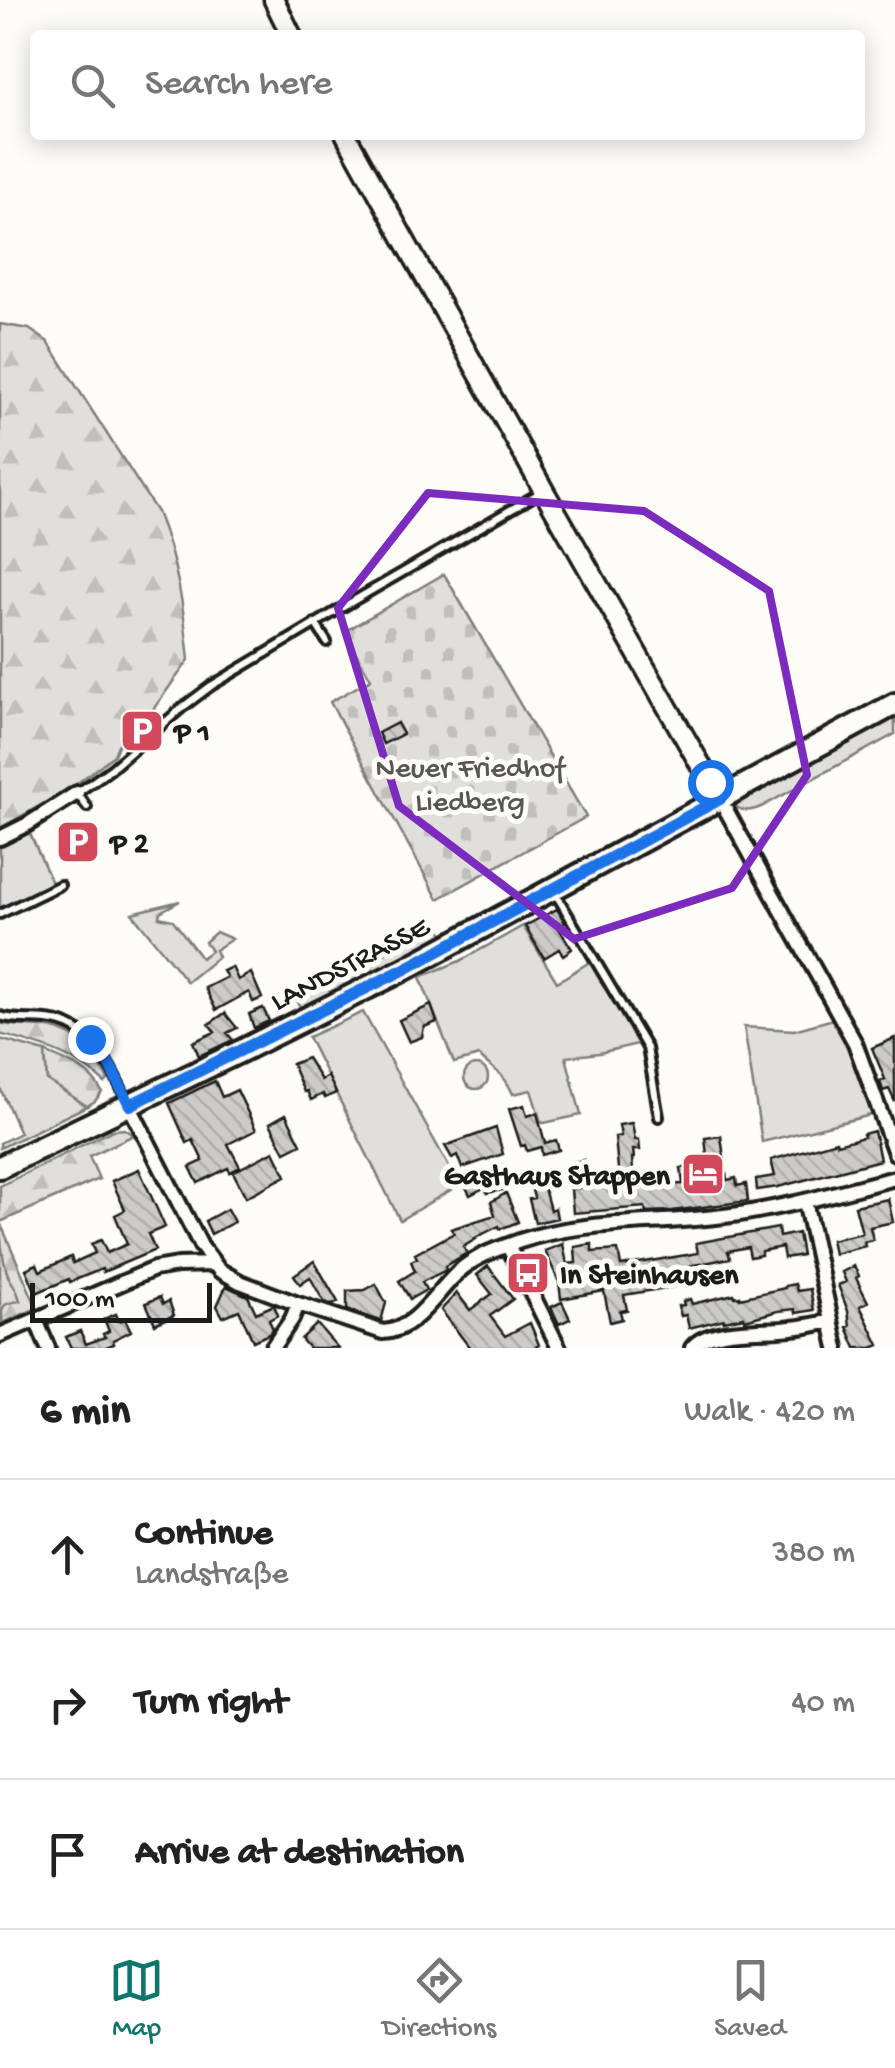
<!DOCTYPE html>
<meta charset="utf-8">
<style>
body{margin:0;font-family:"Gochi Hand",sans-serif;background:#f6f6f6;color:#222}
.scale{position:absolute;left:30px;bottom:25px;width:182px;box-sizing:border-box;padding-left:10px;border:5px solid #1c1c1c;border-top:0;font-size:28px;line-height:35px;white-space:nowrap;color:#1c1c1c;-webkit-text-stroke:8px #fdfcf7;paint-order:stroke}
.stop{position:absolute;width:30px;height:30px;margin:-22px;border:8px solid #1a73e8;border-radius:50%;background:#fff}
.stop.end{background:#1a73e8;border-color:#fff;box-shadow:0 2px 10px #0008}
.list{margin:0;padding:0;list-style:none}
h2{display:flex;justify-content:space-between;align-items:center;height:130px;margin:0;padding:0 40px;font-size:42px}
h2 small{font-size:32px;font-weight:400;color:#767676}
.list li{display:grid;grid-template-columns:65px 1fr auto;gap:30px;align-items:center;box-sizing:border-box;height:150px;padding:0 40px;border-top:2px solid #e0e0e0}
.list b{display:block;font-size:38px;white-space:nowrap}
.list p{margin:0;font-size:32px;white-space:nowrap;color:#767676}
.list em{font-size:32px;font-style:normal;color:#767676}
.icon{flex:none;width:55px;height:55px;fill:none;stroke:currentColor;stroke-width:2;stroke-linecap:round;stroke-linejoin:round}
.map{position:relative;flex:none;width:895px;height:1348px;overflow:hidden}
.search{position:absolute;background:#fff;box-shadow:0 5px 25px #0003;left:30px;right:30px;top:30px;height:110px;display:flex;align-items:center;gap:25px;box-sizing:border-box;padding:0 35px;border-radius:10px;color:#767676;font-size:38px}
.sheet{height:580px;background:#fff}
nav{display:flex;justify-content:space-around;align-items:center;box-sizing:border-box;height:140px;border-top:2px solid #e0e0e0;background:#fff;font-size:28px;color:#767676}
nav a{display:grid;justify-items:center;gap:5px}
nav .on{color:#0f766e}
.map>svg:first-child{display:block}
</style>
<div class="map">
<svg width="895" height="1348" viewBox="0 0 895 1348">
<defs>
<pattern id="forest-firs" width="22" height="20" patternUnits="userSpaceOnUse" patternTransform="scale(2.5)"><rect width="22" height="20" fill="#e0dfdb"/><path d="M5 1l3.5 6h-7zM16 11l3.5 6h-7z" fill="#c0bfbb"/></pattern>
<pattern id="cemetery-stones" width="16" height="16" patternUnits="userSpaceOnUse" patternTransform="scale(2.5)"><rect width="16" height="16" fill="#e0dfdb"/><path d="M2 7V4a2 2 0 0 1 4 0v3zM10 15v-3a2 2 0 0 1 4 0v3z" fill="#c0bfbb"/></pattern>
<pattern id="building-back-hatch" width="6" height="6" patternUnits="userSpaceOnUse" patternTransform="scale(2.5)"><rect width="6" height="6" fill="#cccbc8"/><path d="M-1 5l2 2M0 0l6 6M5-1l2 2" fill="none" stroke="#afaeab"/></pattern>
</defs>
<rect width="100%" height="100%" fill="#fdfcf7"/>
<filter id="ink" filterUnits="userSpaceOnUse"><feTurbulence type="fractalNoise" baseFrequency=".01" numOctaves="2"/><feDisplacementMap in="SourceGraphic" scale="20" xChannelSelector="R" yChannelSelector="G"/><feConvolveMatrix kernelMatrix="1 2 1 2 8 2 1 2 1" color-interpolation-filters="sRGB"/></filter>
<g filter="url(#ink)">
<!-- grass -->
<path fill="#e0dfdb" stroke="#7e7e7c" stroke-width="2.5" d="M895 717V734L761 807C751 811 745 812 735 807L740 800Z
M28 829 52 883 0 909V841Z
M180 901 160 912 159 917 173 920 201 958 211 951 205 942 216 932 232 939 215 950 218 957 187 982 132 913Z
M439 925 446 940 302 1010 297 1002 301 998Z
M523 926 557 982 593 960 642 1043 599 1053 566 1057 581 1115 544 1123 541 1122 531 1090 513 1094C502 1070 496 1073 479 1056L454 1063 420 977 460 961Z
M363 1012 459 1185 400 1220 308 1037Z
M837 1018 854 1050 875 1114 762 1142 744 1027 794 1030Z
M0 1039 45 1052 47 1080 87 1106 0 1148V1143L20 1133 0 1088Z
M464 1077a12 12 0 1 1 24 0a12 12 0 1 1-24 0Z
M0 1238 8 1276 18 1290 20 1302 0 1312 3 1323 0 1324Z"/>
<!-- forest -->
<path fill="url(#forest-firs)" stroke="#7e7e7c" stroke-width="2.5" d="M0 324 29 329 48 342 157 512C177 561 184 609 189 660L149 715 118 745 114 755 71 788 0 828Z
M0 1023C14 1027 27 1025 41 1027 74 1029 95 1052 108 1080L105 1083C75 1054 39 1045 0 1034Z
M45 1052C66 1061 92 1070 102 1092L95 1101 87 1106 47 1080Z
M125 1129 134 1135 89 1156 99 1179 0 1222V1186L113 1130Z
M0 1222 37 1308 3 1323C0 1305 3 1303 20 1301 18 1291 15 1288 10 1279 3 1267 0 1237 0 1222Z"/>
<!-- cemetery -->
<path fill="url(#cemetery-stones)" stroke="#7e7e7c" stroke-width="2.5" d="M444 574 586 817 438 899 330 702 371 679 344 632Z"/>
<!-- building -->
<path fill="url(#building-back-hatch)" stroke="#1c1c1c" stroke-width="2.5" d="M397 723 403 734 383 744 378 733Z
M557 909 565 923 558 927 572 949 563 955 559 949 544 958 525 926Z
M232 967 238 980 251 973 262 998 253 1002 249 992 216 1010 205 988 227 977 223 971Z
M431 1005 437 1022 424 1027 422 1037 409 1042 399 1020Z
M263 1008 269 1021 254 1028 249 1014Z
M225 1013 237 1028 227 1033 233 1040 199 1056 193 1042 215 1032 209 1024Z
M895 1038V1102L889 1089 883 1091 880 1081 885 1079 872 1048Z
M307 1058 321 1080 328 1076 336 1093 325 1098 323 1094 311 1100 307 1091 304 1092 292 1064Z
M215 1081 222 1097 237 1090 256 1130 228 1144 240 1167 230 1172 228 1168 198 1183 190 1167 203 1161 193 1140 187 1143 169 1103Z
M524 1105 527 1116 537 1113 545 1143 556 1140 559 1150 542 1155 541 1147 527 1151 525 1145 521 1146 509 1109Z
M286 1114 301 1144 285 1152 270 1123Z
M632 1123 635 1140H639L640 1150H633L634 1158H632L634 1182H647V1186L683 1184 681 1168 708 1164 705 1138 721 1136 727 1180 736 1178 737 1186 746 1184 748 1201 672 1211 646 1212 645 1207 573 1213 571 1189 579 1188 574 1162 584 1160 588 1181 619 1179 615 1137 621 1136 619 1125Z
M496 1128 503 1154 462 1168 457 1155 452 1158 445 1146Z
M874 1131 880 1160 778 1187 757 1190 756 1179 775 1176 771 1160 836 1141 837 1144 864 1137 863 1134Z
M274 1151 286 1176 246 1197 233 1172Z
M502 1165 506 1180 513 1178 516 1187 487 1193 486 1187 495 1184V1182L470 1195 465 1185Z
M139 1169 165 1227 148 1234 155 1250 103 1272 102 1269 70 1282 69 1279 36 1293 26 1269 37 1264 40 1271 71 1257 73 1263 95 1253 91 1244 101 1240 107 1253 127 1244 115 1215 125 1210 112 1181Z
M547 1169 551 1186 544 1188 550 1210 555 1208 557 1218 535 1223 529 1199 534 1198 528 1174Z
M506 1193 518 1222 500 1229 499 1226 475 1238 476 1239 463 1247 467 1253 445 1266 446 1270 422 1282 426 1290 410 1299 399 1281 415 1271 411 1261 417 1258 415 1254 454 1233 451 1229 495 1215 491 1202Z
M888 1199 893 1222 870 1227 873 1240 864 1242 865 1246 834 1254 831 1240 862 1233 855 1206Z
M227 1209 234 1222 211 1234 205 1221Z
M778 1228 779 1237 798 1233 802 1255 784 1258 782 1247 761 1251V1255L750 1257 748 1247 728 1251 730 1258 689 1266 691 1278 677 1280 678 1286 624 1295 627 1310 620 1311 622 1319 610 1322 604 1291 561 1299 559 1282 545 1251 563 1244 567 1264 576 1263 575 1247 592 1244V1252L618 1250 621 1266 698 1253 696 1243Z
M314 1261 338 1302 333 1305 324 1302 310 1277 300 1284 294 1275Z
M488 1266 513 1299 490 1316 505 1336 530 1323 539 1345 533 1348H470L441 1310 457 1293 470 1310 492 1294 477 1275Z
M854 1266 859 1276 856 1278 868 1302 860 1306 879 1345 872 1348H856L847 1327 850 1326 848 1311 838 1285 846 1282 842 1272Z
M376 1284 386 1303 381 1321 347 1310V1291L365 1290Z
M795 1284 797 1291 810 1289 814 1310 796 1313 795 1309 778 1311 745 1320 744 1317 724 1321V1319L689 1328 686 1315 681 1316 678 1306 684 1305 683 1301 690 1299 692 1304 734 1294 735 1297 740 1296V1298L785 1288V1286Z
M226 1286 248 1296 256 1313 274 1305 278 1315 269 1320 273 1329 269 1334 253 1341 239 1310 223 1317 217 1306Z
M160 1297 163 1304 169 1301 174 1315 155 1324 146 1303Z
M562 1302 570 1319 559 1324 551 1307Z
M116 1314 119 1321 125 1319 131 1331 113 1340 114 1344 104 1348H71L66 1337 80 1331 86 1344 105 1337 103 1334 109 1331 104 1319Z
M317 1324 329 1338 338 1348H309L301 1339Z"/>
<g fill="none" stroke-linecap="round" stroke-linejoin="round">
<defs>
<path id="lane" d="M315 623 327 642
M87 807 77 793 111 769 183 707 211 686 355 600 543 491
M554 891 647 1048 659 1117
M0 914 60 885
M0 1016C16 1021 31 1018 47 1020 92 1024 109 1064 127 1100"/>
<path id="street" d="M720 799 855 1043 895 1153
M0 838 28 824 77 793
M129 1105 201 1246 219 1270 240 1282 298 1304 383 1332C419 1330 438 1287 464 1267 481 1254 500 1248 520 1241 586 1219 656 1225 724 1216 782 1209 839 1192 895 1178
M805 1201 837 1348
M508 1246 559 1348
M36 1320 48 1348
M0 1335 154 1269 178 1265 213 1264
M272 1348 292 1319 298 1304
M692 1348C707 1326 767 1332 791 1328 805 1327 818 1324 831 1321"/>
<path id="secondary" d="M274 0 291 35
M346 135 544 491 720 799"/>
<path id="primary" d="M0 1167 241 1051 405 969 895 704"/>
</defs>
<!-- lane casing -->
<use href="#lane" stroke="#1c1c1c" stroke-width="14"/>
<!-- street casing -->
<use href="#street" stroke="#1c1c1c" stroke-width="20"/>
<!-- secondary casing -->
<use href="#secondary" stroke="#1c1c1c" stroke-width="25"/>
<!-- primary casing -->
<use href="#primary" stroke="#1c1c1c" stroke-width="28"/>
<!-- lane -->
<use href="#lane" stroke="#fdfcf7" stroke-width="6"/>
<!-- street -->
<use href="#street" stroke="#fdfcf7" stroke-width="12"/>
<!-- secondary -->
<use href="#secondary" stroke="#fdfcf7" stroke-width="18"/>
<!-- primary -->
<use href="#primary" stroke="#fdfcf7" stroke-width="20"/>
</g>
</g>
<g fill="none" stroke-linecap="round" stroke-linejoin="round" filter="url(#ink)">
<!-- route -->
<path stroke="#1a73e8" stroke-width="12" d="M90 1039 107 1060 130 1105 405 969 720 799 710 782"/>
</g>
<!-- marked area -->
<path fill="none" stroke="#7b2cbf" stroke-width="8" stroke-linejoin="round" d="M428 493 644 511 769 591 807 775 732 888 574 939 399 806 338 608Z"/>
<!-- icons -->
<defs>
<symbol id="parking-square" viewBox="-11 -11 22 22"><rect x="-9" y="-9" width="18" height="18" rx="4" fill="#d1495b" stroke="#fdfcf7"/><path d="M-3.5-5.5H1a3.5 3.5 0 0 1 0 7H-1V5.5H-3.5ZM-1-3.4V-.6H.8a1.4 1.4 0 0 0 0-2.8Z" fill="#fff"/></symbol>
<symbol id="hotel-square" viewBox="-11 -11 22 22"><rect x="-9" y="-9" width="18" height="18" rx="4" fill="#d1495b" stroke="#fdfcf7"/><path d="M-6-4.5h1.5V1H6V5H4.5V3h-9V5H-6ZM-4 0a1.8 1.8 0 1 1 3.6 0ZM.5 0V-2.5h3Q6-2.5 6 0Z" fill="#fff"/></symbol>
<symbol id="bus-square" viewBox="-11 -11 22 22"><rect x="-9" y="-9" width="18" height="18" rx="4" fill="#d1495b" stroke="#fdfcf7"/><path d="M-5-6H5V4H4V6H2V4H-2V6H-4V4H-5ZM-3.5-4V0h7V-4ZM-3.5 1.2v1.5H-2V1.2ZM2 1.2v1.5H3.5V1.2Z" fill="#fff"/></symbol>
</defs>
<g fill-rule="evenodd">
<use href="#parking-square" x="117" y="706" width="50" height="50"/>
<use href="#parking-square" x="53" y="817" width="50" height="50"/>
<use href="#hotel-square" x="678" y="1149" width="50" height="50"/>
<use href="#bus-square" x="503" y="1248" width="50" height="50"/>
</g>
<g text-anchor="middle" stroke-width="10" stroke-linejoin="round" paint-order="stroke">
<!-- poi labels -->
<g font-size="30" font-weight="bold" fill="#1c1c1c" stroke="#fdfcf7" text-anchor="start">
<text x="174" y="741">P 1</text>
<text x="110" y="852">P 2</text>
<text x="670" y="1184" text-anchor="end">Gasthaus Stappen</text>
<text x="560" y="1283">In Steinhausen</text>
</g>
<!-- park labels -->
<g font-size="30" fill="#575655" stroke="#fdfcf7">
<text x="470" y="776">Neuer Friedhof<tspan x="470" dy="34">Liedberg</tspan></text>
</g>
<!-- street labels -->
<g font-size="30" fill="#1c1c1c" stroke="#fdfcf7">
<text transform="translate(349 962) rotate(-27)" y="10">LANDSTRASSE</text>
</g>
</g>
</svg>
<div class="scale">100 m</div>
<div class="stop" style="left:710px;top:782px"></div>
<div class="stop end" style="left:90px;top:1039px"></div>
<div class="search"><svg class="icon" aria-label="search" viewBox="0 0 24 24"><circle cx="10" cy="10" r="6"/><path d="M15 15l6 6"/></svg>Search here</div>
</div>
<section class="sheet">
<h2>6 min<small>Walk · 420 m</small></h2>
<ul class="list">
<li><svg class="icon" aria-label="ahead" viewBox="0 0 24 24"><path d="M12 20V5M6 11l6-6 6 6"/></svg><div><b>Continue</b><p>Landstraße</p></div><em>380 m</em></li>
<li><svg class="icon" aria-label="right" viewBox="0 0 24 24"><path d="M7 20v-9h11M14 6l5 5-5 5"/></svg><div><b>Turn right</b></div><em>40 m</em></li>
<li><svg class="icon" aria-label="arrive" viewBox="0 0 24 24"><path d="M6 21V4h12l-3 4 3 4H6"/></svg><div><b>Arrive at destination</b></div></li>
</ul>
</section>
<nav>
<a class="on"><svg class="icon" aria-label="map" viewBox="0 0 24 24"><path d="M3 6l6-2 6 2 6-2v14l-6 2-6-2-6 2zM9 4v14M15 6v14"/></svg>Map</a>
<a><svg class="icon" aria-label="directions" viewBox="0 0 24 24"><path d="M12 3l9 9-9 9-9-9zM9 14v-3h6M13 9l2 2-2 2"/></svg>Directions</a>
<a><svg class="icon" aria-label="saved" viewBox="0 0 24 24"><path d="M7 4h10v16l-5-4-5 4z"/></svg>Saved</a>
</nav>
